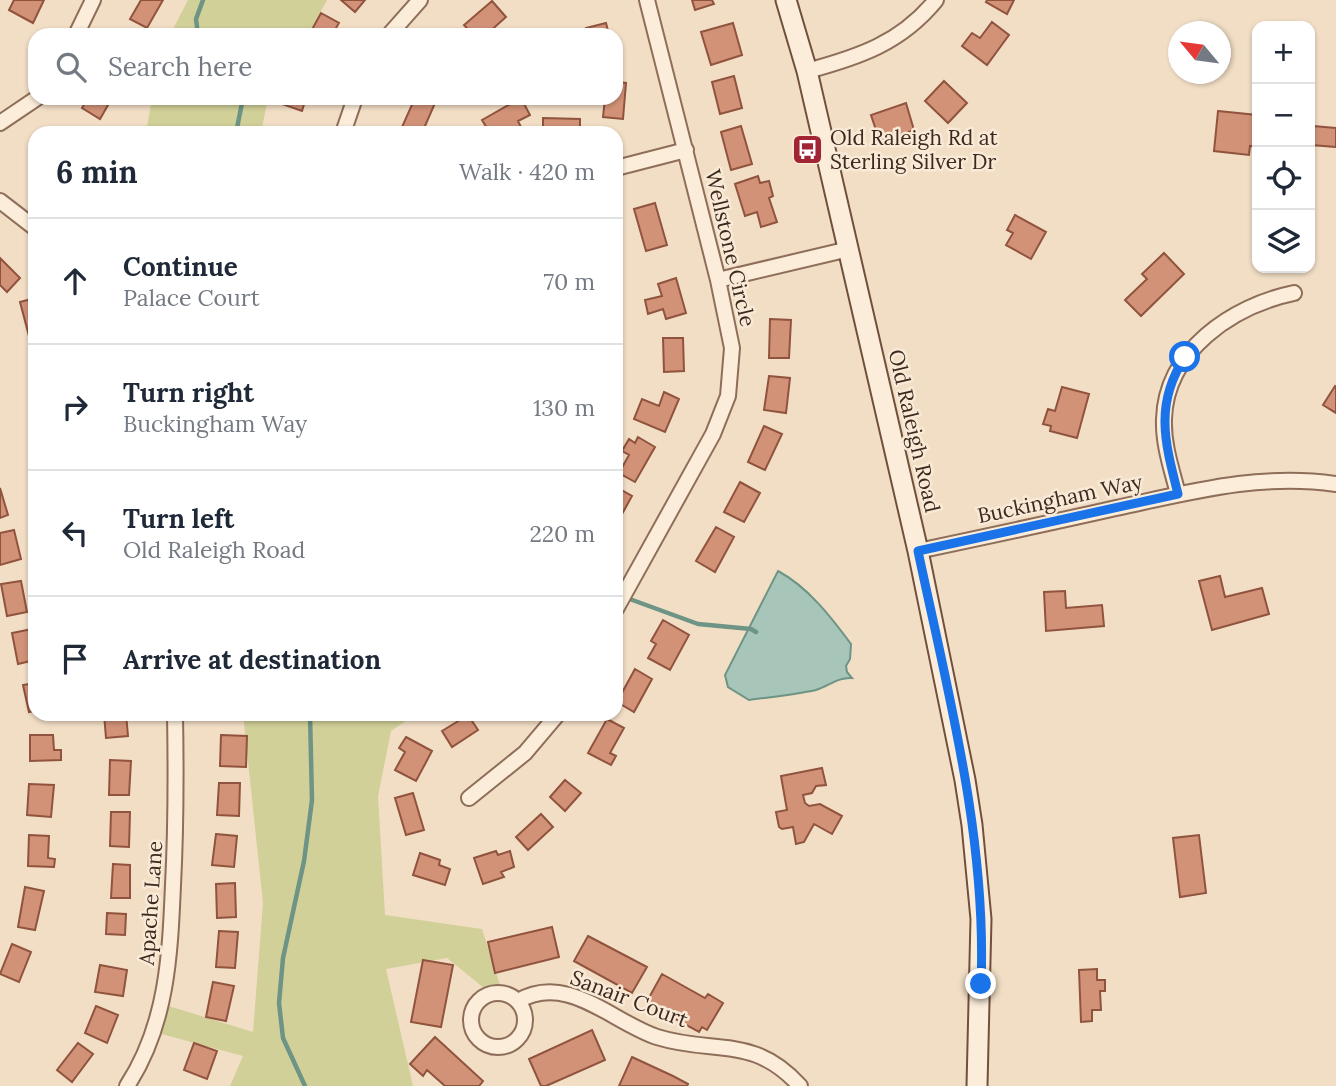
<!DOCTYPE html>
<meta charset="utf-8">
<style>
body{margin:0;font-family:Lora,serif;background:#f6f6f7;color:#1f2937}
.controls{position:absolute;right:21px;top:21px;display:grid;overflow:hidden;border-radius:14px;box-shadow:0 2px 5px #0004}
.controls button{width:63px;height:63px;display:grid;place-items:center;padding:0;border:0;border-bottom:2px solid #e0e1e3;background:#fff;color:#1f2937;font:35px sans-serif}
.compass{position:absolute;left:1168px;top:21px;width:63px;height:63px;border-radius:50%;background:#fff;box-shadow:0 2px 5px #0004;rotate:299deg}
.stop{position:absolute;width:21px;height:21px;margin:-16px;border:5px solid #1a73e8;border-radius:50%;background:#fff}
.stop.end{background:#1a73e8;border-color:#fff;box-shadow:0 2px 7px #0008}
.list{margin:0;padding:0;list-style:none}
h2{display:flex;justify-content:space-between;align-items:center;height:91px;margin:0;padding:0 28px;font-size:30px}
h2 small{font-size:23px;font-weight:400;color:#747a83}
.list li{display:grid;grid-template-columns:46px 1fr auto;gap:21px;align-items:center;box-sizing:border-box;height:126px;padding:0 28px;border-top:2px solid #e0e1e3}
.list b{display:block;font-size:26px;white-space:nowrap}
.list p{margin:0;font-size:23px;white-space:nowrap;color:#747a83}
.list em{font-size:23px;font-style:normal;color:#747a83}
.icon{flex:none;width:38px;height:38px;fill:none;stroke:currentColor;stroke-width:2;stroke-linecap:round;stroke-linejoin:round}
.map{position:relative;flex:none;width:1336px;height:1086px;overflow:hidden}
.search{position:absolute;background:#fff;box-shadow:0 2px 5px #0004;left:28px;top:28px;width:595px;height:77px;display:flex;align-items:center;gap:18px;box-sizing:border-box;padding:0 24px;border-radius:21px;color:#747a83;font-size:26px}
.panel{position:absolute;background:#fff;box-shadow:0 2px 5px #0004;left:28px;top:126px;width:595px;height:595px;border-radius:21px}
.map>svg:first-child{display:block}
</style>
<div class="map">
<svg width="1336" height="1086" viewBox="0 0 1336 1086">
<rect width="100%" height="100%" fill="#f2dec5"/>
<!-- green -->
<path fill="#d1d098" d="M188 0H327L308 35H170Z
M152 98H268L261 133H146Z
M243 714H416L391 731 378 796 385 915 482 929 500 985 484 988 447 958 386 969 413 1086H230L243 1056 154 1032 162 1004 253 1032 263 903Z"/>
<!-- water -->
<path fill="#a7c5b8" stroke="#6d9485" stroke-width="2" d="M778 571C808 587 831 617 851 644L850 659 846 666 847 672 852 678C838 677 829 686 816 690 794 695 771 697 749 700L728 687 725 675Z"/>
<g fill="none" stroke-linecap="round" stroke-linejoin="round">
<!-- stream -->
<path stroke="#6d9485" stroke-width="4.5" d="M198 35 196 19 203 0
M236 133 243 98
M616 594 698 624 751 629 756 632
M305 1086 283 1038 279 1003 283 958 304 861 312 800 310 714"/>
</g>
<!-- building -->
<path fill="#d29278" stroke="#90533d" stroke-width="2" d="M14 0H44L33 23 9 10Z
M141 0H163L147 28 130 19Z
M341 0H365L355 12Z
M692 0H712L714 4 695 10Z
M987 0H1014L1007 14 986 2Z
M492 1 506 17 486 35H473L464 25Z
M321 13 339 23 332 35H309Z
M992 22 1009 35 987 65 962 46 972 33 980 38Z
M606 23 609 35H587L586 28Z
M733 23 742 55 711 65 701 32Z
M734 76 742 108 720 114 712 82Z
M944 81 967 103 948 123 925 101Z
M616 82 626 83 623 119 603 117 605 98H616Z
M88 98H112L100 119 82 108Z
M281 98H306L302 111 279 103Z
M415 98H424L435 103 422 133 402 127Z
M521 98 530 115 518 121 523 131 490 133 482 120Z
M906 103 914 130 880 142 871 115Z
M1218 111 1257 115V147L1250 146 1249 155 1214 151Z
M543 118 580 119V133H543Z
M741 126 752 164 731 170 721 132Z
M1313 126 1336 128V147L1311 145Z
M758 176 760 183 769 181 773 196 769 198 777 222 761 227 757 212 745 216 735 184Z
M655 203 667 245 646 251 634 209Z
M1015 215 1046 232 1031 259 1006 245 1013 233 1007 230Z
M1164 253 1184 274 1141 316 1125 300 1147 279 1142 274Z
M0 258 20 278 7 292 0 285Z
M676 278 686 313 666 319 663 309 648 314 645 300 662 296 658 284Z
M35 298V335L29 336 20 302Z
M770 319 791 320 789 358H769Z
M663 338H683L684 371 664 372Z
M769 376 790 378 786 413 764 410Z
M1335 386 1336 387V413L1323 405Z
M1062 387 1089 394 1077 438 1050 431 1051 426 1043 424 1048 409 1055 411Z
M664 392 679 399 665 432 634 419 642 399 659 406Z
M764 426 782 434 765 470 748 462Z
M638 437 655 447 635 482 619 473 629 455 622 451 629 439 635 443Z
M740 482 760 493 744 522 724 512Z
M616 487 632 496 616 525Z
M0 488 8 515 0 518Z
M716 527 734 537 715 572 696 561Z
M14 530 21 559 0 565V533Z
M1220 576 1225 597 1262 588 1269 614 1212 630 1199 581Z
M21 581 27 612 7 616 1 584Z
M1065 591 1066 608 1102 605 1104 626 1046 631 1044 592Z
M663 620 689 635 670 670 648 658 656 644 651 641Z
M32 629 35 660 18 664 12 633Z
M635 669 652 679 634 712 617 702Z
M35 683V711L29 712 23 685Z
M104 714H126L128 736 106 738Z
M468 715 478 730 452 747 442 731Z
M607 719 624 728 610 753 616 756 611 765 588 753Z
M30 735H53L54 750H61V760L30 761Z
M221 735 247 736 246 767 220 766Z
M406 737 432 751 416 781 395 770 405 752 399 748Z
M110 760 131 761 129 795H109Z
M822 768 826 785 816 786 812 793 803 795 805 803 809 806 820 804 842 816 832 834 814 824 804 842 796 844 793 827 782 829 779 827 776 812 787 810 781 776Z
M565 780 581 793 565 811 550 797Z
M219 783H240L239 816 217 815Z
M29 784 54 785 51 817 27 815Z
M413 793 424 830 406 835 395 798Z
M111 812H130L129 847 110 846Z
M541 814 553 827 528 850 516 837Z
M216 834 237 836 234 867 212 865Z
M29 835 49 836 48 858 55 859 54 867 28 866Z
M1199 835 1206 893 1180 897 1173 838Z
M496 851 498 855 510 851 514 867 501 872 504 877 483 884 474 858Z
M420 853 440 860 439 865 450 869 445 885 413 875Z
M113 864 130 865V898H111Z
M235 883 236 917 217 918 216 884Z
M25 887 44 891 35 930 18 927Z
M107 913 126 914 125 935 106 934Z
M552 927 559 957 495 973 488 942Z
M219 931 238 932 235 968 216 967Z
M588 936 647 967 632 993 574 961Z
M12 944 31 952 19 982 0 974Z
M423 960 453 965 441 1027 411 1022Z
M100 965 127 970 123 996 95 992Z
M1097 969V980H1105V991H1100L1101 1010H1092V1021L1081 1022 1079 970Z
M662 974 705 998 708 994 723 1003 707 1030 702 1027 699 1032 646 1003Z
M213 982 234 986 226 1021 206 1017Z
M96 1006 118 1015 107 1043 85 1033Z
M592 1030 605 1060 546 1086H541L529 1059Z
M435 1037 483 1081 479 1086H445L427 1070 423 1076 410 1064Z
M78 1043 93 1054 72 1082 57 1070Z
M194 1043 217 1051 207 1079 184 1070Z
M632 1057 673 1076 688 1084 687 1086H619Z"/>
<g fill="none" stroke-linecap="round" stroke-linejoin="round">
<defs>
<path id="street" d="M76 35 93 0
M389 35 420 0
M807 71C859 57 901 43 936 0
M0 123 37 98
M343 133 355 98
M616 168 686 150
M0 201 35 228
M718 280 849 249
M1178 494C1172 470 1163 445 1164 419 1166 351 1232 306 1294 293
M918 551C984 537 1050 523 1116 508 1191 492 1259 473 1336 484
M616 609 713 434 728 396 732 348 718 280 647 0
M469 798 525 753 558 714
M471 1020a27 27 0 1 1 54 0a27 27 0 1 1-54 0Z
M518 1001C567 972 612 1022 657 1037 714 1055 753 1034 800 1086
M127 1086C167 1025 170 956 173 885 176 828 176 771 175 714"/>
<path id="secondary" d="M786 0 807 71 918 551 965 780 972 825 981 919 977 1086"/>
</defs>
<!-- street casing -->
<use href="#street" stroke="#8e6e59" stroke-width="18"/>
<!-- secondary casing -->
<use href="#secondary" stroke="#70503c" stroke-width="23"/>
<!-- street -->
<use href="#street" stroke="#fbedda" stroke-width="14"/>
<!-- secondary -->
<use href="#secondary" stroke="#fbedda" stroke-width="19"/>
</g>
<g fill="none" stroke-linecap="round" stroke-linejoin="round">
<!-- route -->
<path stroke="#1a73e8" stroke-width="9" d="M981 984C987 838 948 693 918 551L1178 494C1165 443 1154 404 1185 357"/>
</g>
<!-- icons -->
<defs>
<symbol id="bus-square" viewBox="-11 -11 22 22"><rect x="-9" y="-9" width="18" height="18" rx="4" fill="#a22536" stroke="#f8ead6"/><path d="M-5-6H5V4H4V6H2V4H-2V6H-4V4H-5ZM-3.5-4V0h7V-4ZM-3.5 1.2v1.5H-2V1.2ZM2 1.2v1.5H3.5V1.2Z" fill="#fff"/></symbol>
</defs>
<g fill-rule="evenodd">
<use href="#bus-square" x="790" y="132" width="35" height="35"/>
</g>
<g text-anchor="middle" stroke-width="5" stroke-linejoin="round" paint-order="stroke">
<!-- poi labels -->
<g font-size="21" fill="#3d291e" stroke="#f8ead6" text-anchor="start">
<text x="830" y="145">Old Raleigh Rd at<tspan x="830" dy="24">Sterling Silver Dr</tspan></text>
</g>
<!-- street labels -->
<g font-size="21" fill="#3d291e" stroke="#f8ead6">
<text transform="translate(730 248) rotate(77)" y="7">Wellstone Circle</text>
<text transform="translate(914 431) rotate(77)" y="7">Old Raleigh Road</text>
<text transform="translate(1060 499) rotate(-12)" y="7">Buckingham Way</text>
<text transform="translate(151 903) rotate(-86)" y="7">Apache Lane</text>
<text transform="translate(629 999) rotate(21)" y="7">Sanair Court</text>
</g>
</g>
</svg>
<div class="controls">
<button>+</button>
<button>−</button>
<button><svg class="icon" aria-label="locate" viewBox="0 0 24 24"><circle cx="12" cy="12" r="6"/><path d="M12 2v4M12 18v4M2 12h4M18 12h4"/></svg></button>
<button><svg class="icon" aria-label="layers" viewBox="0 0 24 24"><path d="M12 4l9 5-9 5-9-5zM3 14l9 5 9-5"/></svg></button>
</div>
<svg class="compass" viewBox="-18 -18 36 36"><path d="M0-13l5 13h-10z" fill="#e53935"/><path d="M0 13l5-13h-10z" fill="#747a83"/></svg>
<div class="stop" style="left:1185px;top:357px"></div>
<div class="stop end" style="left:981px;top:984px"></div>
<div class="search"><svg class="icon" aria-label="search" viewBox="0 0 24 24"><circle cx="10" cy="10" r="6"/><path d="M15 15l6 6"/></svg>Search here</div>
<section class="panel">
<h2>6 min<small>Walk · 420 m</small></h2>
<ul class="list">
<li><svg class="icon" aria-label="ahead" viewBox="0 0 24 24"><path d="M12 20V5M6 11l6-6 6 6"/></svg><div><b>Continue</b><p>Palace Court</p></div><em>70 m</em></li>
<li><svg class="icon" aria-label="right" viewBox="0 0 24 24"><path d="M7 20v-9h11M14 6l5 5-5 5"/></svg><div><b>Turn right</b><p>Buckingham Way</p></div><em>130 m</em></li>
<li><svg class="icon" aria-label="left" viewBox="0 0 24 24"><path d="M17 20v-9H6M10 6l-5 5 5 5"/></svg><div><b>Turn left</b><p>Old Raleigh Road</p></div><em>220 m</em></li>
<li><svg class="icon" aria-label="arrive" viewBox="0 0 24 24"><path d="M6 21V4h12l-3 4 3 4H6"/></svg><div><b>Arrive at destination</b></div></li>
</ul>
</section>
</div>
